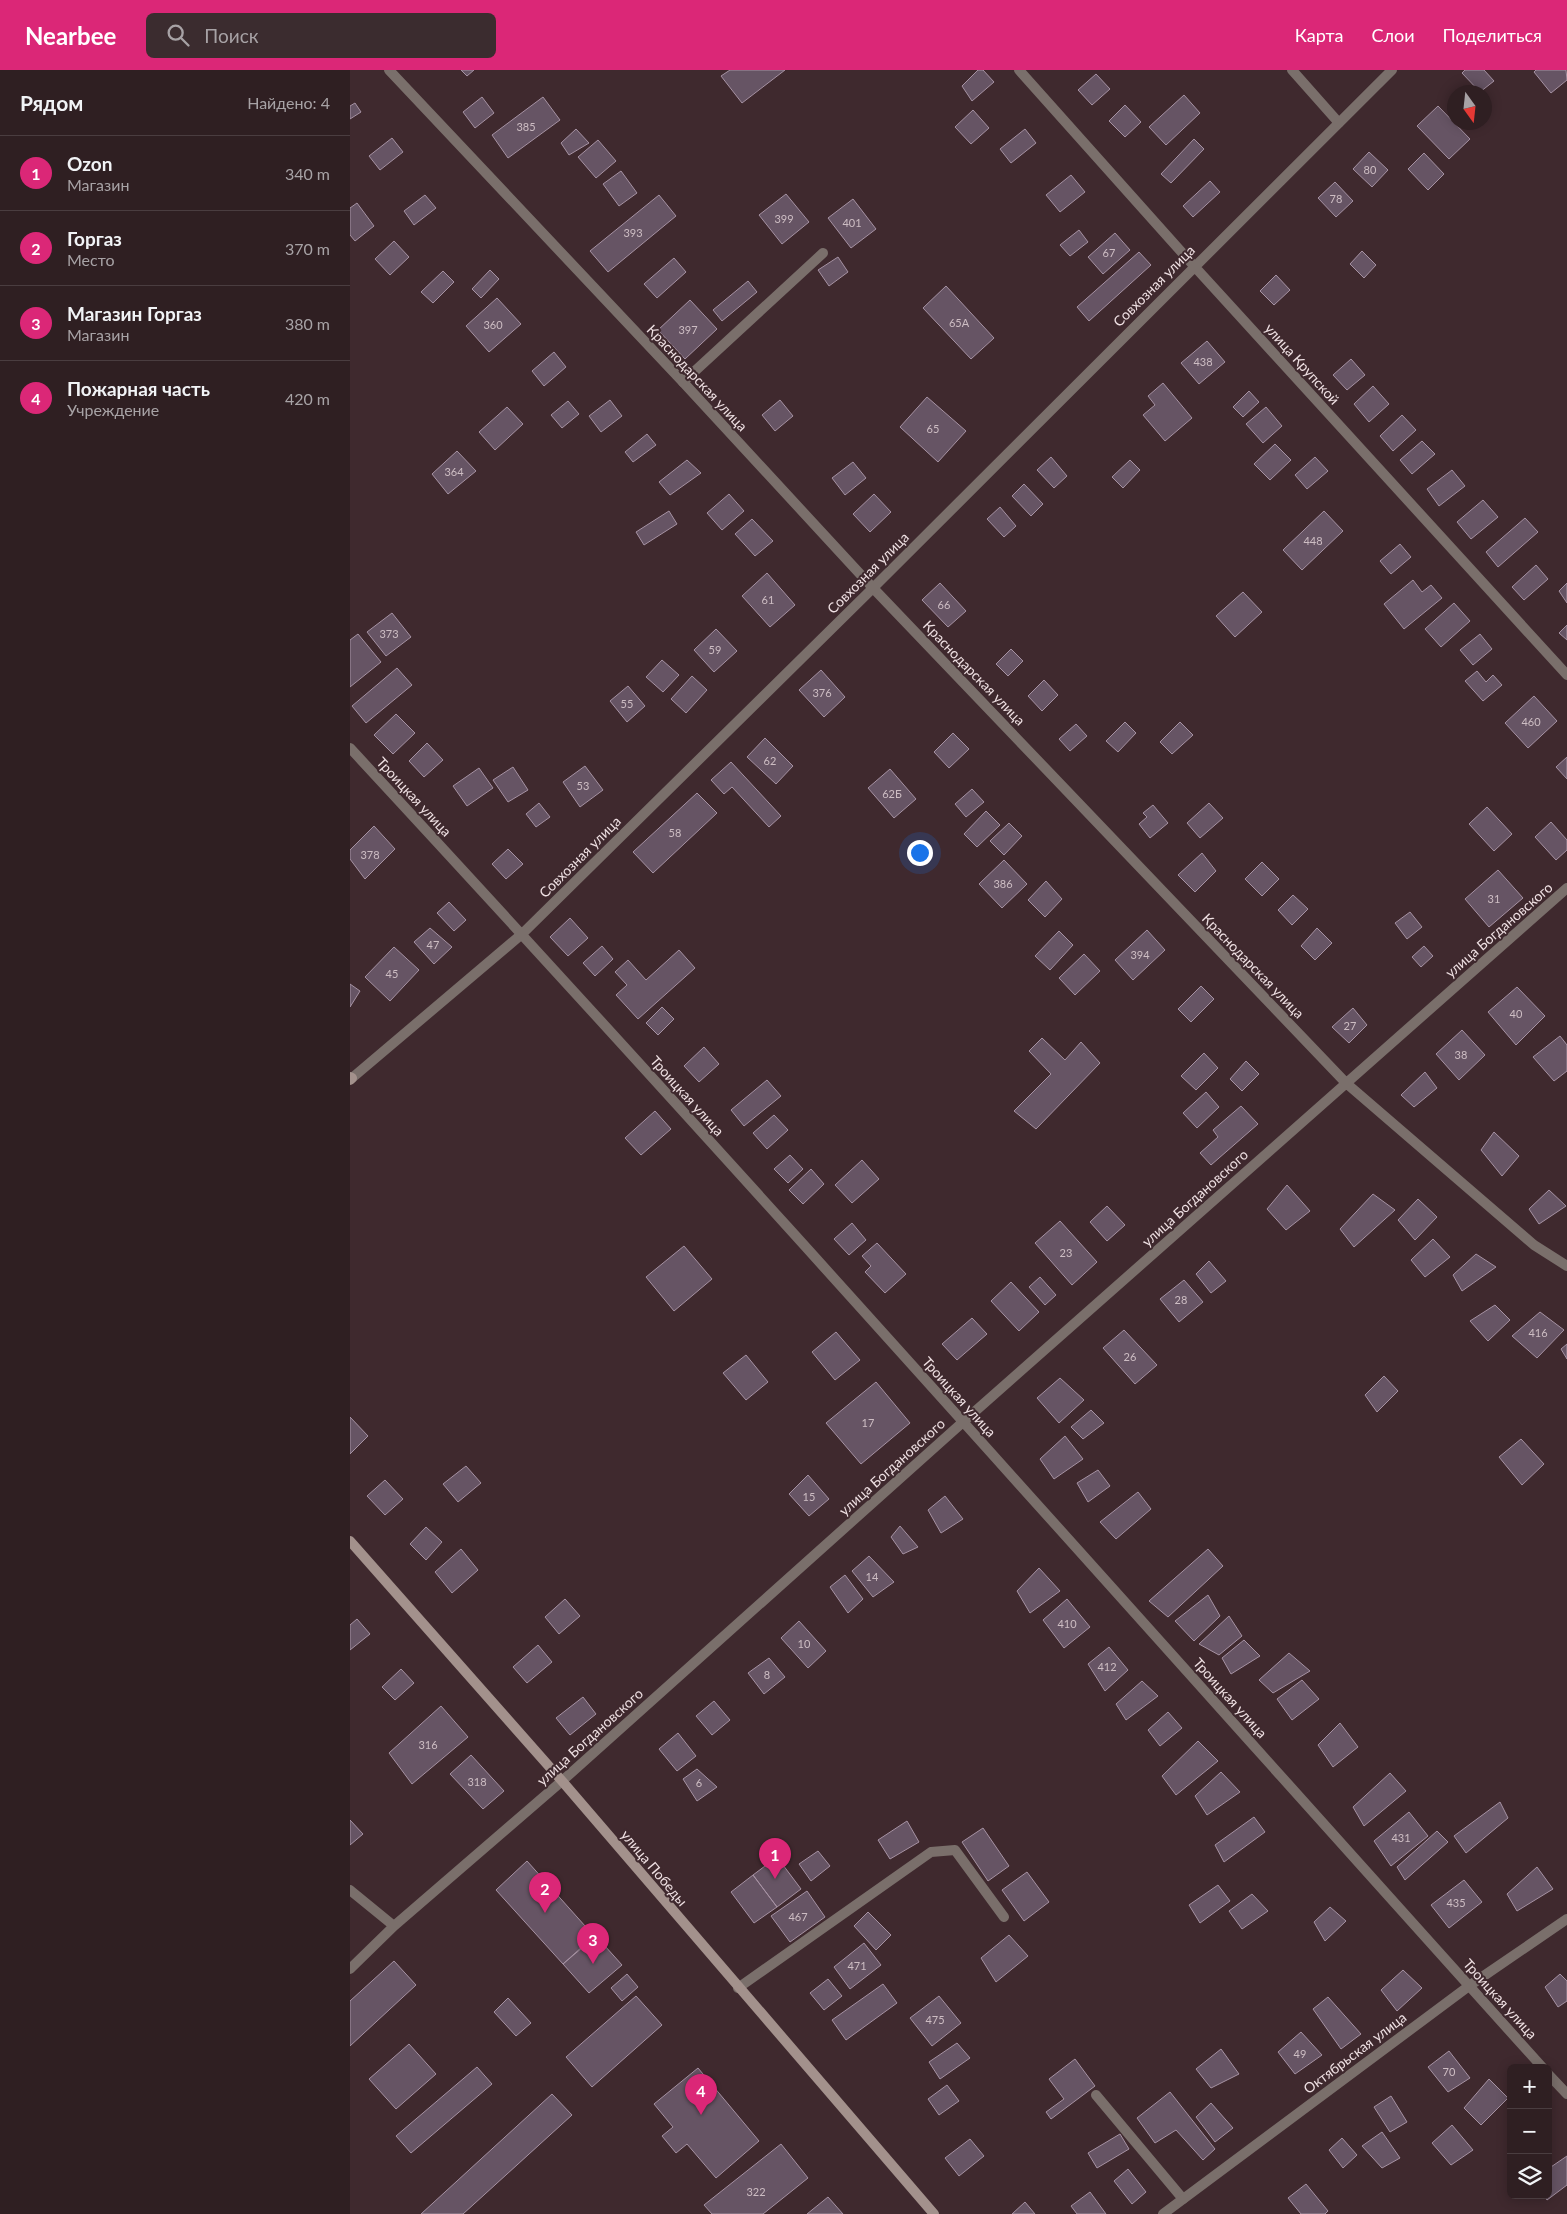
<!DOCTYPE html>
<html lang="ru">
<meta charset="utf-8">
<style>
body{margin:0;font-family:Lato,sans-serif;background:#3b2c2f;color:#f1f3f6}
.controls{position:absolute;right:15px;bottom:15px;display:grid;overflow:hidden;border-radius:8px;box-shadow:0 2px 12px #0003}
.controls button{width:45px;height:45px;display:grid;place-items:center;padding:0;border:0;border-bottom:1px solid #4a3d40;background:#2f1f22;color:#f1f3f6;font:25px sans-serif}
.compass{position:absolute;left:1097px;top:15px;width:45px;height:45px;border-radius:50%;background:#2f1f22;box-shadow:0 2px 12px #0003;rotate:165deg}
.you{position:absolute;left:569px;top:782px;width:18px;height:18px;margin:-12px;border:4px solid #fff;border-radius:50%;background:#1a73e8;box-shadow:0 0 0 8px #1a73e833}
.badge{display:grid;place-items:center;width:32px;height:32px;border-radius:50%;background:#db2777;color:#fff;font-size:16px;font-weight:700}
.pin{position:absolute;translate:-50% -41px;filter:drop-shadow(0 1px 2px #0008)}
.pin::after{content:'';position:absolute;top:26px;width:18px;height:15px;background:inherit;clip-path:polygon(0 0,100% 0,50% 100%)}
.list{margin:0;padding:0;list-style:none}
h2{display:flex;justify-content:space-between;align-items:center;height:65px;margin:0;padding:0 20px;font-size:21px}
h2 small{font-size:16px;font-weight:400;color:#a7a2a5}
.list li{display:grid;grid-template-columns:32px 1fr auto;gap:15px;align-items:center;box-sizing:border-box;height:75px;padding:0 20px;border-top:1px solid #4a3d40}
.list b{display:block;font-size:19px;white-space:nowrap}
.list p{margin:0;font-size:16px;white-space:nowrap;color:#a7a2a5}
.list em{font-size:16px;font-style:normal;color:#a7a2a5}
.icon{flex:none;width:28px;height:28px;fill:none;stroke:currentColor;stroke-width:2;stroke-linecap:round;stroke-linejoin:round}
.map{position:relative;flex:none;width:1217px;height:2144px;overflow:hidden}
header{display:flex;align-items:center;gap:30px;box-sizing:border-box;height:70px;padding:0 25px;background:#db2777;color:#fff}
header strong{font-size:24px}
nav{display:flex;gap:28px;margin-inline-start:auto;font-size:18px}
.search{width:350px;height:45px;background:#3b2c2f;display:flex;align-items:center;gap:12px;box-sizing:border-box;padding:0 18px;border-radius:8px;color:#a7a2a5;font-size:19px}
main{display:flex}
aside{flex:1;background:#2f1f22}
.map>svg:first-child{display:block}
</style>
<header>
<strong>Nearbee</strong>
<div class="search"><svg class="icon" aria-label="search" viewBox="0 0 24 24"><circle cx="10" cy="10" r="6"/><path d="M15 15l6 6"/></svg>Поиск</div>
<nav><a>Карта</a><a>Слои</a><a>Поделиться</a></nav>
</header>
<main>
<aside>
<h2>Рядом<small>Найдено: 4</small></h2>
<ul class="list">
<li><span class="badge">1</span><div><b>Ozon</b><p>Магазин</p></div><em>340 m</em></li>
<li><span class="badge">2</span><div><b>Горгаз</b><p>Место</p></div><em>370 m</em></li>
<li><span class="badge">3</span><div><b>Магазин Горгаз</b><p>Магазин</p></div><em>380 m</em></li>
<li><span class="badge">4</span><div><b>Пожарная часть</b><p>Учреждение</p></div><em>420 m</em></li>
</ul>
</aside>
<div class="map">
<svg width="1217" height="2144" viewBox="0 0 1217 2144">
<rect width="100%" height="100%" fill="#3f292e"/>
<!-- building -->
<path fill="#665464" stroke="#a692a3" d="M111 0H124L117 6Z
M380 0H435L392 33 371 6Z
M628 0H633L644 12 622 31 612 16Z
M1115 0H1134L1144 11 1130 22 1112 3Z
M1186 0H1216L1217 10 1201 23 1184 2Z
M746 4 760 19 742 35 728 20Z
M834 25 850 43 816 75 799 57Z
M132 27 144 43 125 58 113 42Z
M193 27 210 50 158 88 142 65Z
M5 33 11 42 0 49V36Z
M775 35 791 52 775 67 759 51Z
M1088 36 1120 69 1099 89 1067 56Z
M623 40 639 58 621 74 605 57Z
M226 59 239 73 219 85 211 73Z
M675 59 686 73 661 93 650 79Z
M42 68 53 82 30 100 19 86Z
M844 69 854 79 821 113 811 104Z
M248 70 266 91 246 108 228 87Z
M1019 82 1038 100 1022 117 1003 99Z
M1074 83 1094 104 1078 120 1058 99Z
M271 101 287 123 269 136 253 114Z
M721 105 735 122 710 142 696 125Z
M860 111 870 122 843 147 833 136Z
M985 112 1003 131 986 147 968 128Z
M436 124 459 152 432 174 409 145Z
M75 125 86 138 64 155 54 141Z
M309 125 326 146 258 202 240 181Z
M503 129 526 159 501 178 478 148Z
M7 133 24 156 5 171 0 165V138Z
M729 160 738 172 720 186 710 175Z
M765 163 780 180 753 204 738 187Z
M44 171 59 187 40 205 25 189Z
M1012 181 1026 195 1014 208 1000 194Z
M789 182 801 195 739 251 727 237Z
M488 187 498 202 479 216 468 200Z
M324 188 336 202 307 228 294 214Z
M140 200 149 209 131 228 122 219Z
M93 201 104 212 83 233 71 222Z
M926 205 940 220 924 235 910 221Z
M398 211 407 222 372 251 363 240Z
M596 216 644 268 621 289 573 238Z
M147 228 171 254 139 282 116 256Z
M340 230 367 259 335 289 308 260Z
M857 271 875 292 849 314 831 293Z
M204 282 216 297 194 316 182 301Z
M1001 289 1015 305 997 320 983 305Z
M813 313 842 348 815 371 793 345 805 335 798 326Z
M1023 316 1039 334 1019 352 1004 334Z
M899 321 909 332 893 347 883 337Z
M577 327 616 361 588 392 550 357Z
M260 330 272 346 251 362 239 346Z
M430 330 443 346 425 361 412 345Z
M218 331 229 344 212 358 201 345Z
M157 337 173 354 145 380 129 362Z
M916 337 932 356 913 373 896 354Z
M1052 345 1066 360 1043 381 1030 366Z
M297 364 306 375 283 392 275 382Z
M1072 371 1085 384 1062 404 1050 390Z
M925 374 941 390 920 410 904 394Z
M107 381 126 401 98 424 82 404Z
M701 387 717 406 704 418 687 400Z
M965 387 978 401 957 419 945 405Z
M337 390 351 403 320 425 309 412Z
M780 390 790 400 773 418 762 407Z
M503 392 516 408 495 425 482 408Z
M1102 400 1115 416 1089 436 1077 419Z
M674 414 693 434 681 446 662 426Z
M379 424 394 441 372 460 357 443Z
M524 424 541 442 520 462 503 444Z
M1133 430 1148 447 1121 469 1107 452Z
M650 437 666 456 654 467 637 449Z
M319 441 327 454 294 475 286 462Z
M974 441 993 461 952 500 933 480Z
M1175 448 1188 462 1148 497 1136 482Z
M402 449 423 471 405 486 385 464Z
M1050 474 1061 487 1041 504 1030 491Z
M1186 495 1198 509 1174 530 1162 517Z
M417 503 445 535 420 557 392 526Z
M1063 510 1072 522 1081 515 1092 528 1054 559 1034 534Z
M590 513 616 541 598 557 572 530Z
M1217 513V533L1209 521Z
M893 522 912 542 885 567 866 546Z
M1104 533 1120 551 1091 577 1075 559Z
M42 543 61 567 36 586 17 562Z
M1217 555V570L1209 563Z
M366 559 387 581 364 602 344 580Z
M8 564 31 592 0 617V570Z
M1130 564 1142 579 1123 595 1110 580Z
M661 579 673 591 658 606 646 594Z
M312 590 329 605 313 622 296 607Z
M47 598 62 615 16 653 2 636Z
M471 600 495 627 474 647 449 620Z
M1127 601 1136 612 1143 605 1152 615 1133 631 1115 611Z
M342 606 357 620 336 643 321 629Z
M694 610 708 625 692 641 678 626Z
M278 616 295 636 277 652 260 631Z
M1184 626 1207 651 1178 678 1155 653Z
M46 644 65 663 43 684 24 665Z
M775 652 786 663 768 682 756 671Z
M830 652 843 665 822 684 810 672Z
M726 654 737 666 720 681 709 669Z
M603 663 619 679 599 698 584 682Z
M415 668 443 696 426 714 397 687Z
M77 673 93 690 74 707 59 691Z
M1217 687V709L1206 697Z
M381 692 431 746 419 757 382 717 374 724 361 710Z
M235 696 253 720 230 737 213 712Z
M163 697 178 720 158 732 143 710Z
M129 698 143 718 117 736 103 716Z
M540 699 566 729 544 748 518 718Z
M622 719 634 732 616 747 605 734Z
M347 723 367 743 303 803 283 782Z
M189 733 200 747 186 757 176 744Z
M859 733 873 748 850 768 837 753Z
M803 735 818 753 800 768 789 754 797 747 793 743Z
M1137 737 1162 764 1144 781 1119 754Z
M636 741 650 755 627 777 614 764Z
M1201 752 1217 770V780L1206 790 1185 767Z
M659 753 672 766 654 785 640 771Z
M24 756 45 779 15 809 0 789V780Z
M158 779 173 794 156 809 142 794Z
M852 783 866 801 845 822 828 805Z
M654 790 677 814 652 838 629 814Z
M912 792 929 809 912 826 895 809Z
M1148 800 1173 828 1139 857 1115 829Z
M696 811 712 829 695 847 678 830Z
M943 825 958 839 942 855 928 840Z
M99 832 116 850 104 861 87 843Z
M1060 842 1072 857 1057 869 1045 853Z
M220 848 238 868 218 886 200 867Z
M80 858 102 877 84 894 64 872Z
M967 858 982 873 965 890 951 876Z
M797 860 815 880 783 910 765 890Z
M709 861 723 875 700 900 685 886Z
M252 876 263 889 245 906 233 893Z
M1074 876 1083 886 1071 897 1062 887Z
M44 877 69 900 40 931 15 907Z
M329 880 345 898 288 949 266 925 277 915 265 902 278 890 296 910Z
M734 884 750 901 725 925 709 908Z
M0 914 10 921 0 937Z
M851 916 864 929 841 952 828 939Z
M1167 917 1195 946 1166 975 1138 942Z
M312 937 324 949 308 965 296 953Z
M1003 938 1017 955 999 973 982 957Z
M1112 960 1135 985 1109 1010 1086 984Z
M1210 966 1217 975V1001L1204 1011 1183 987Z
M692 968 715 990 731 972 750 993 686 1059 664 1041 701 1004 679 981Z
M354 977 369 994 349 1012 334 996Z
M854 983 868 998 846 1020 831 1006Z
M896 991 909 1004 892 1021 880 1009Z
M1075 1002 1087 1018 1064 1037 1051 1025Z
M417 1010 431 1026 394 1056 381 1040Z
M856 1022 869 1037 847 1058 833 1043Z
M891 1036 908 1054 861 1095 850 1083 868 1067 863 1060Z
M305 1041 321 1059 291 1085 275 1068Z
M424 1045 438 1060 417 1079 403 1063Z
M1144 1062 1169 1086 1152 1106 1131 1080Z
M440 1085 453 1099 438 1113 424 1099Z
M512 1090 529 1109 502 1133 485 1115Z
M461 1099 474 1114 453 1134 439 1120Z
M937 1115 960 1141 936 1160 917 1139Z
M1199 1120 1216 1136 1189 1154 1179 1139Z
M1023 1124 1045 1140 1004 1177 990 1159Z
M1068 1129 1087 1147 1065 1170 1048 1150Z
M757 1136 775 1155 757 1171 740 1152Z
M710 1151 747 1192 722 1215 685 1173Z
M502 1153 516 1170 499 1185 484 1169Z
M1083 1169 1100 1187 1075 1207 1061 1190Z
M527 1173 556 1204 535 1223 515 1202 521 1196 512 1186Z
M334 1176 362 1209 324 1241 296 1207Z
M1126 1184 1146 1197 1112 1221 1103 1205Z
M859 1191 876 1211 861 1223 846 1204Z
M690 1207 706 1225 695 1235 679 1217Z
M834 1210 853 1232 829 1252 810 1229Z
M661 1212 689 1242 669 1261 641 1231Z
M1145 1235 1160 1250 1138 1271 1120 1251Z
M1190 1242 1214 1260 1187 1288 1162 1266Z
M622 1248 637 1264 607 1290 592 1274Z
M774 1260 807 1295 785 1314 753 1278Z
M486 1262 510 1290 485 1310 462 1282Z
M1217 1274V1289L1211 1279Z
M396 1285 418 1312 396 1330 373 1303Z
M1034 1306 1048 1321 1027 1342 1015 1325Z
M710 1308 734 1330 709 1353 687 1328Z
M526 1312 560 1353 511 1394 476 1353Z
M741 1340 754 1353 733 1369 721 1357Z
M0 1347 18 1366 0 1384Z
M715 1366 733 1389 704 1409 690 1389Z
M1171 1369 1194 1394 1172 1415 1149 1387Z
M116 1396 131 1413 108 1432 93 1414Z
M748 1400 760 1416 738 1432 727 1413Z
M458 1405 479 1429 459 1446 439 1424Z
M35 1410 53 1429 35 1445 17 1426Z
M788 1422 801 1439 766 1469 750 1452Z
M595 1426 613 1449 591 1463 578 1440Z
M550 1456 568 1477 553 1484 541 1467Z
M76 1457 92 1472 76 1490 60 1474Z
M111 1479 128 1500 102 1523 85 1502Z
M858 1479 873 1496 818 1547 799 1531Z
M519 1486 544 1512 523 1527 502 1501Z
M689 1498 710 1521 680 1543 667 1521Z
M495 1505 513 1529 498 1543 480 1517Z
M858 1525 870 1546 844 1571 825 1551Z
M215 1529 230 1546 209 1564 195 1547Z
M717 1529 740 1557 714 1578 693 1550Z
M879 1546 892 1566 869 1585 849 1574Z
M7 1549 20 1564 0 1580V1555Z
M449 1551 476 1581 458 1598 431 1568Z
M894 1570 910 1586 881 1604 872 1588Z
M188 1575 202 1592 177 1613 163 1597Z
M759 1577 778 1600 755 1621 738 1594Z
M939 1583 960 1601 923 1623 909 1610Z
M419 1588 435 1607 414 1624 398 1603Z
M51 1599 64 1613 45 1630 32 1617Z
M952 1610 969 1629 942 1650 927 1629Z
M792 1611 808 1626 776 1650 766 1634Z
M233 1627 246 1644 220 1665 206 1648Z
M364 1631 380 1650 362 1665 346 1646Z
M91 1636 118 1667 62 1714 39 1683Z
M818 1642 832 1658 810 1676 798 1660Z
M990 1653 1008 1677 983 1697 968 1675Z
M328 1663 346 1686 327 1701 309 1679Z
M848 1671 868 1691 826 1725 812 1706Z
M121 1685 154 1721 133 1739 100 1704Z
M347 1699 367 1717 347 1731 333 1709Z
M871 1702 890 1722 857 1745 845 1726Z
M1040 1703 1056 1721 1014 1756 1003 1737Z
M1150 1732 1158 1748 1116 1783 1104 1766Z
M1059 1742 1078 1766 1041 1796 1024 1771Z
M904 1747 915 1762 874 1792 865 1775Z
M0 1750 13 1764 0 1775Z
M557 1751 569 1772 540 1789 528 1770Z
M633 1758 659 1796 638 1811 612 1772Z
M1087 1761 1098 1772 1055 1810 1047 1797Z
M468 1781 480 1796 461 1811 449 1794Z
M427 1787 451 1819 427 1837 403 1805Z
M177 1791 244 1866 213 1894 146 1820Z
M1187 1797 1203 1819 1167 1841 1157 1824Z
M677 1802 699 1832 674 1851 652 1820Z
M403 1805 427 1837 404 1853 381 1822Z
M1114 1810 1132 1832 1099 1858 1081 1835Z
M868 1815 880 1831 850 1853 839 1835Z
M457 1821 475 1847 440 1872 421 1846Z
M902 1824 918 1841 892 1859 879 1841Z
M980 1837 996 1851 975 1871 964 1852Z
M518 1842 541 1865 526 1880 504 1856Z
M659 1865 678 1886 646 1912 631 1888Z
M246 1866 272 1895 239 1923 213 1894Z
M514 1873 531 1895 500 1919 484 1897Z
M44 1891 66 1915 0 1976V1931Z
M1053 1900 1072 1918 1047 1941 1031 1920Z
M277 1904 288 1917 272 1931 261 1918Z
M1210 1904 1217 1911V1931L1208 1937 1195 1917Z
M478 1909 492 1926 474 1940 460 1923Z
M533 1914 547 1933 496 1970 482 1950Z
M286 1926 312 1955 242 2017 216 1987Z
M589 1926 611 1953 582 1976 560 1948Z
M978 1927 1011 1964 991 1979 963 1939Z
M158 1928 181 1953 166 1966 144 1942Z
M951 1962 972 1985 945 2004 928 1982Z
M607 1973 620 1988 590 2009 579 1992Z
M59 1974 86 2004 46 2039 19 2009Z
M871 1979 889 2004 861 2018 846 1999Z
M1099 1981 1120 2008 1098 2022 1078 1997Z
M725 1989 745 2016 701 2049 696 2042 714 2029 699 2009Z
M127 1997 142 2014 61 2083 46 2066Z
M348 1998 409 2071 366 2108 337 2074 326 2083 312 2066 323 2057 304 2034Z
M1139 2009 1158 2028 1131 2055 1114 2038Z
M597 2015 609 2031 589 2045 578 2029Z
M820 2022 865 2079 853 2090 826 2060 805 2073 787 2048Z
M202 2024 222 2045 113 2144H71Z
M1041 2026 1057 2052 1040 2062 1024 2037Z
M861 2033 883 2058 865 2072 846 2047Z
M1102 2055 1123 2080 1101 2095 1082 2073Z
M1032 2062 1050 2088 1032 2098 1012 2076Z
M770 2064 779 2079 747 2098 738 2083Z
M992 2068 1007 2085 993 2098 979 2080Z
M620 2069 634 2086 609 2106 595 2088Z
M431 2074 458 2108 413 2144H362L354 2135Z
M1217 2086V2115L1197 2130 1194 2125H1198V2099Z
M778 2099 796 2122 782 2134 764 2111Z
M956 2114 978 2141 975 2144H951L938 2128Z
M740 2122 756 2144H727L721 2136Z
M478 2127 493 2144H457Z
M675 2132 685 2144H662Z"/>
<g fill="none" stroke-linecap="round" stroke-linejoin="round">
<!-- lane -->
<path stroke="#7a6f6b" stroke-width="10" d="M333 312 473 183
M388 1918 581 1782 605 1780 654 1847
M746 2025 833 2129"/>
<!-- street -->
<path stroke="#7a6f6b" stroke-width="10" d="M39 0 333 312 523 518 996 1013 1184 1175 1217 1196
M669 0 844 196 1217 605
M942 0 989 53
M0 678C403 1113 796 1557 1193 1998
M2 1008 172 864 523 518 1042 0
M0 1820 44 1856
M0 1899 44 1856 212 1711 613 1352 1217 818
M1198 2004 1217 2024
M813 2144 1119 1916 1217 1849"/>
<!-- secondary -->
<path stroke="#a3918c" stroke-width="10" d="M0 1007 2 1008 0 1010
M0 1471 212 1711 584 2144"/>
</g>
<g text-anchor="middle" stroke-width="4" stroke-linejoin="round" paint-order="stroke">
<!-- number labels -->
<g font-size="11" fill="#cdbdc3">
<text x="176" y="61">385</text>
<text x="1020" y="104">80</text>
<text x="986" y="133">78</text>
<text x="434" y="153">399</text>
<text x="502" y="157">401</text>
<text x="283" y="167">393</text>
<text x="759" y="187">67</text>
<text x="609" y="257">65А</text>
<text x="143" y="259">360</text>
<text x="338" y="264">397</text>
<text x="853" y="296">438</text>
<text x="583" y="363">65</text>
<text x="104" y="406">364</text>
<text x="963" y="475">448</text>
<text x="418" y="534">61</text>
<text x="594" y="539">66</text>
<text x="39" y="568">373</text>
<text x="365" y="584">59</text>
<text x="472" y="627">376</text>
<text x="277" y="638">55</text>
<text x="1181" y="656">460</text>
<text x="420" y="695">62</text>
<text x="233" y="720">53</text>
<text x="542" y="728">62Б</text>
<text x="325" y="767">58</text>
<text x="20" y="789">378</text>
<text x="653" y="818">386</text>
<text x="1144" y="833">31</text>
<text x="83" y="879">47</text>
<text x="790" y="889">394</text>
<text x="42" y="908">45</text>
<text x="1166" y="948">40</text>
<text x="1000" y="960">27</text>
<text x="1111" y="989">38</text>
<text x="716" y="1187">23</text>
<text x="831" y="1234">28</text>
<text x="1188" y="1267">416</text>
<text x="780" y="1291">26</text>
<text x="518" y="1357">17</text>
<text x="459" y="1431">15</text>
<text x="522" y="1511">14</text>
<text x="717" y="1558">410</text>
<text x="454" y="1578">10</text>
<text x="757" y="1601">412</text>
<text x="417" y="1609">8</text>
<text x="78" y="1679">316</text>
<text x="127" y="1716">318</text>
<text x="349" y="1717">6</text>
<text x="1051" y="1772">431</text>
<text x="1106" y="1837">435</text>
<text x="448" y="1851">467</text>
<text x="507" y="1900">471</text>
<text x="585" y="1954">475</text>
<text x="950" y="1988">49</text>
<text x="1099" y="2006">70</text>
<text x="406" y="2126">322</text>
</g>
<!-- street labels -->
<g font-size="14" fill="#efe0e3" stroke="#3f292e">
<text transform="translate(804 216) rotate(-45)" y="5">Совхозная улица</text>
<text transform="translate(952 294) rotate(48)" y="5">улица Крупской</text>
<text transform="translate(347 308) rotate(47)" y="5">Краснодарская улица</text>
<text transform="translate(518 503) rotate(-45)" y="5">Совхозная улица</text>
<text transform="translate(624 603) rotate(46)" y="5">Краснодарская улица</text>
<text transform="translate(64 727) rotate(47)" y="5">Троицкая улица</text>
<text transform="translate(230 787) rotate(-45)" y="5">Совхозная улица</text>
<text transform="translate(1149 860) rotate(-41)" y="5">улица Богдановского</text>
<text transform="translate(903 896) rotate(46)" y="5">Краснодарская улица</text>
<text transform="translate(337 1026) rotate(48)" y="5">Троицкая улица</text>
<text transform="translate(845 1128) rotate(-42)" y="5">улица Богдановского</text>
<text transform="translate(609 1327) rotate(48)" y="5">Троицкая улица</text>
<text transform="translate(542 1397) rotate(-42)" y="5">улица Богдановского</text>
<text transform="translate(880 1628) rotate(48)" y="5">Троицкая улица</text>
<text transform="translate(240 1667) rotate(-42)" y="5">улица Богдановского</text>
<text transform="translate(304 1798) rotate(50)" y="5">улица Победы</text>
<text transform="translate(1150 1929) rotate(48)" y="5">Троицкая улица</text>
<text transform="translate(1005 1983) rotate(-37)" y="5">Октябрьская улица</text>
</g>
</g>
</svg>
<div class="controls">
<button>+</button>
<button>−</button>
<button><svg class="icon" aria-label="layers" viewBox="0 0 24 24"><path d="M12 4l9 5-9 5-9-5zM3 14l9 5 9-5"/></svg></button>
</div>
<svg class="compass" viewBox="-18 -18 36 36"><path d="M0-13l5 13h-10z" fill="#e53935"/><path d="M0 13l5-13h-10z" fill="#a7a2a5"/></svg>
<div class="you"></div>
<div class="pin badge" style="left:425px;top:1809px">1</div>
<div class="pin badge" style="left:195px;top:1843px">2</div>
<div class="pin badge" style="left:243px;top:1894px">3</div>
<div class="pin badge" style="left:351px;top:2045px">4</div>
</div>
</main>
